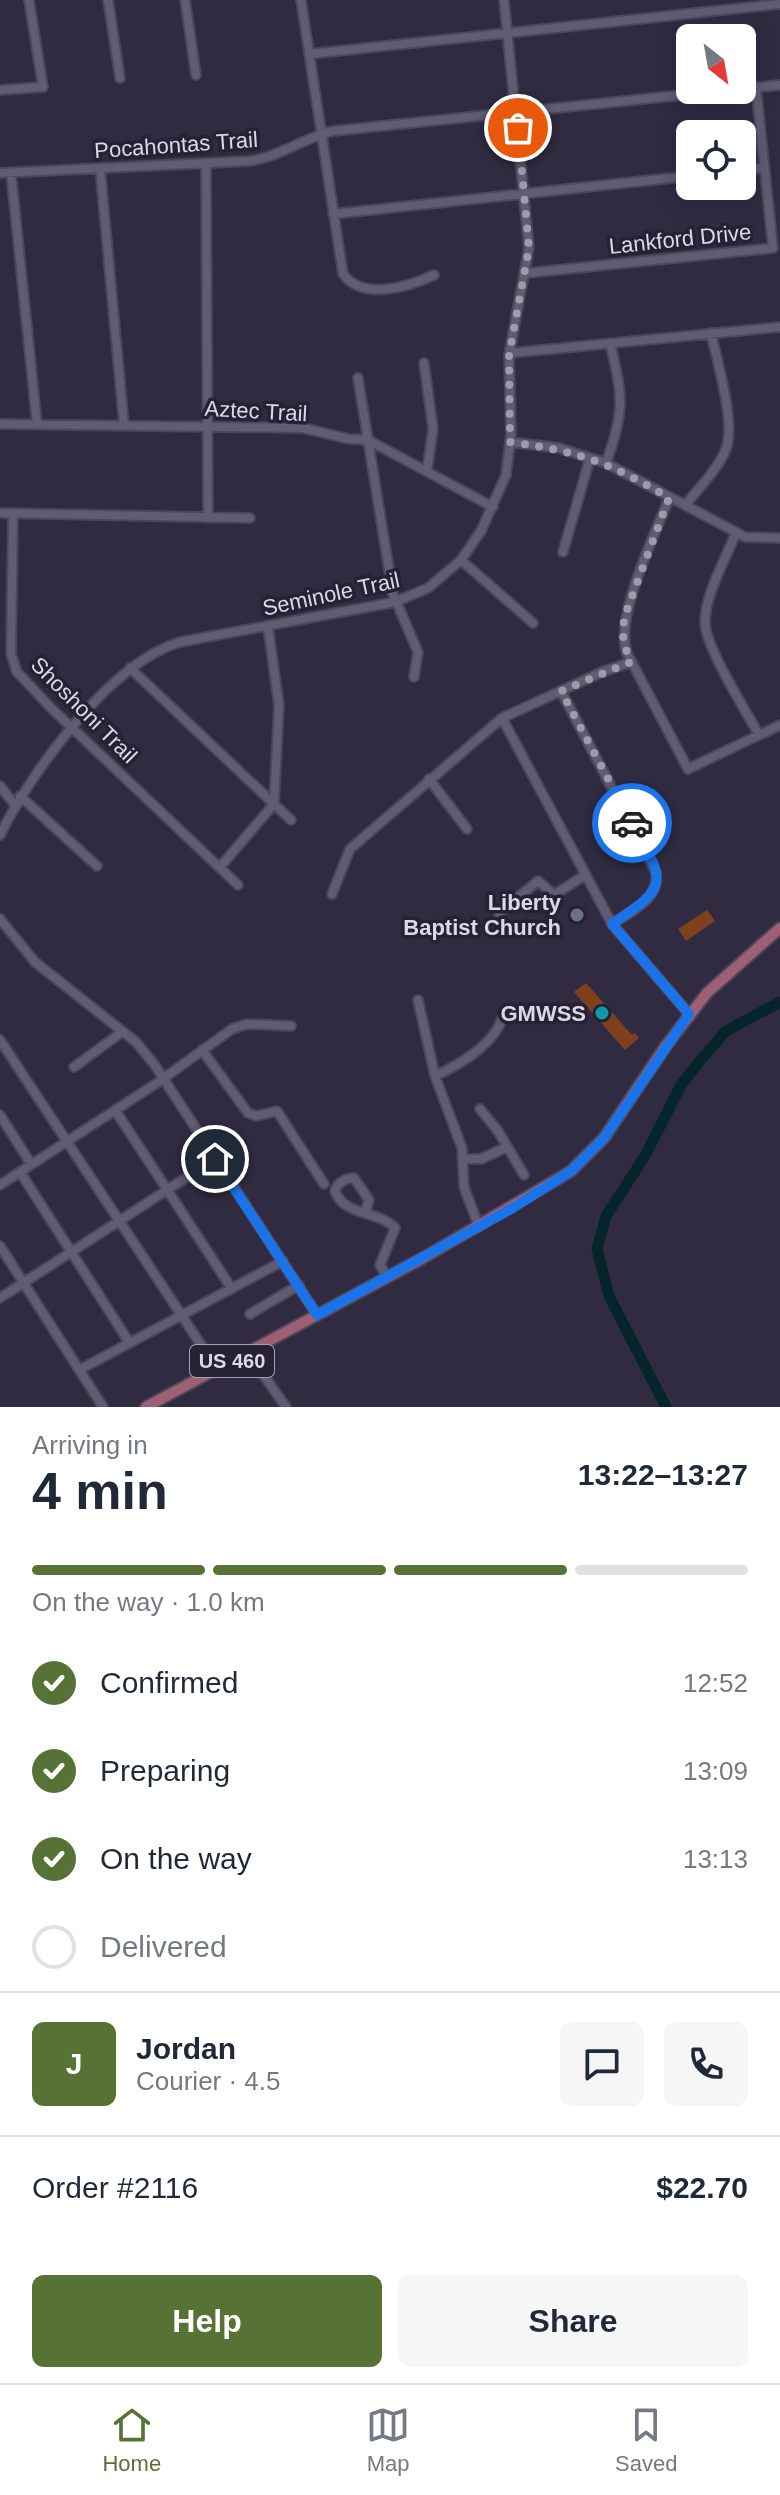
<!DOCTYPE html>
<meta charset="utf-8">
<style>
:root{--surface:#fff;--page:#f6f6f7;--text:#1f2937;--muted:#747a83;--line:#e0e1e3;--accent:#577235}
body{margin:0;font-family:Arial,sans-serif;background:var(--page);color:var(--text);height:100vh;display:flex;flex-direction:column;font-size:30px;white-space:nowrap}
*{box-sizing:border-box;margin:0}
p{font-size:26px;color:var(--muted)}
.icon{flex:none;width:44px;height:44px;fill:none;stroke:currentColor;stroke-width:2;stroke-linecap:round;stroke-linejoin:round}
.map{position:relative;height:1407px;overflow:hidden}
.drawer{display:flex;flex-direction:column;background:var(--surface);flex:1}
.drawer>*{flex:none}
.needle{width:52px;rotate:149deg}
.buttons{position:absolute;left:676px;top:24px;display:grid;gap:16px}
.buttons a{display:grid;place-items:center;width:80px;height:80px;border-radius:12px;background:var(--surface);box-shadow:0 4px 20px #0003;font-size:40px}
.pin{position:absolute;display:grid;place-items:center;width:68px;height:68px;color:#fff;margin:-34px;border:4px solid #fff;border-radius:50%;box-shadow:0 2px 8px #0007}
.courier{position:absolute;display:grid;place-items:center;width:80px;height:80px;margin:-40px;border:6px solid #1a73e8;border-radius:50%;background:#fff;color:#222;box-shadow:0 2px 10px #0007}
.headline em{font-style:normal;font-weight:700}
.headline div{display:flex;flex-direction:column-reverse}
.headline{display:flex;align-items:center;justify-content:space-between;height:136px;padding:0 32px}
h1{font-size:52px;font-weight:700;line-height:60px}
.bar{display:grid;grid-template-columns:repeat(4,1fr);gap:12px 8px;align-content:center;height:96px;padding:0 32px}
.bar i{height:10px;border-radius:6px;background:var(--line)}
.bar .on{background:var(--accent)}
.bar p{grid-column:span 4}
.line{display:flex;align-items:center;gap:20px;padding:0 32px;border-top:2px solid var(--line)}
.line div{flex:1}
.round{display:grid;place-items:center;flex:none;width:84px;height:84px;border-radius:12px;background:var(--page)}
ol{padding:0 32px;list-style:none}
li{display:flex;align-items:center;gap:24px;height:88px}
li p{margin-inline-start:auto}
li .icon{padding:8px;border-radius:50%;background:var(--accent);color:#fff;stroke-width:4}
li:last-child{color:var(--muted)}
li i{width:44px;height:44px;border:4px solid var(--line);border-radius:50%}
.cta{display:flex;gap:16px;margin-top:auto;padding:16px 32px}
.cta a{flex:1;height:92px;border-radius:12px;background:var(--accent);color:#fff;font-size:32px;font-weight:700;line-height:92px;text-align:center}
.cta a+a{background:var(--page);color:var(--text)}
.tabs{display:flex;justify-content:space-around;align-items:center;height:112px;border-top:2px solid var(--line);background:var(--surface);font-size:22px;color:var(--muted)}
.tabs a{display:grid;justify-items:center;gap:4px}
.tabs .on{color:var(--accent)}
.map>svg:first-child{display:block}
</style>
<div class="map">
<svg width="780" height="1407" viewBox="0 0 780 1407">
<rect width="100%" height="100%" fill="#312b41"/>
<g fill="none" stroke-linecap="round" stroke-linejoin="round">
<path stroke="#05252d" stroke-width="11" d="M666,1407L609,1296L597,1249L606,1216L645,1156L681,1085L699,1062L726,1031L780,1002"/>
</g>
<path fill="#7f401e" d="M707,910L715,921L686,941L678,929Z
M586,983L632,1035L635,1033L639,1038L625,1050L574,992Z"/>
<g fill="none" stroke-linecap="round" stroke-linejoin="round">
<defs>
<path id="minor" d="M108,0L120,78
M185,0L196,75
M301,0L343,274C363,301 408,287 434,275
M309,54L780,4
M742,89L780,85
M0,90L43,87L29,0
M206,163L208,518
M100,168L124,425
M742,170L764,168
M0,173L249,161C280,157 303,138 333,131L730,90
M11,173L37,424
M333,214L690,176
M527,273L773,248L756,87
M510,353L780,327
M424,363L433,429L427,471
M358,378L393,594L418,652L414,677
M0,424L303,428L349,439L368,440L493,507
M510,442L559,448L606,463L745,537L780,538
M606,463C625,411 623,397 610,343
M669,498C655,535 614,617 627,653L688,769L780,725
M686,504C699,488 718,469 726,449C736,424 717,361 711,333
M0,513L250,518
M13,514L11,654L17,672L50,707L238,885
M736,532C726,559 706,592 705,621C704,645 746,711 759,735
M563,552L590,458
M461,560L533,623
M130,668L291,820
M561,691L656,872C659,900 633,910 612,924
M502,718L612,924L689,1014
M429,779L467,829
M0,786L15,805
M20,796L97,866
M0,835C32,771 110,663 180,642L395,602L428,588L461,560L481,531L506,475L511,434L509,355L529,248L504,0
M220,867L274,804L279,706L268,626
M332,894L350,849L502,718L602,672L631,662
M499,913L538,881L554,895L585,875
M0,919L35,962L136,1042L154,1064L317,1315
M418,1000L435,1076L462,1148L464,1187L479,1227
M0,1040L217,1369
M202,1050L248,1113L256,1116L277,1111L324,1184
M74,1067L122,1032
M435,1076C459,1065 493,1045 502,1019
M480,1109L498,1131L524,1175
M115,1110L232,1289
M0,1115L31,1164
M465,1159H481L507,1147
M20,1172L129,1342
M0,1185L157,1083L232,1029L247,1024L291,1026
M365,1213L369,1200L354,1178C345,1178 337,1183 335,1191C345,1217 378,1210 395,1228L380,1265L387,1276
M0,1246L103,1407
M0,1298L215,1159
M250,1314L299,1285
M248,1353L286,1407
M79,1370L283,1261"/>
<path id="major" d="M146,1407L423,1258L571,1171L604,1138L665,1047L707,993L780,928"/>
</defs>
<use href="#minor" stroke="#4c4659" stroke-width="12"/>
<use href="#major" stroke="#4c4659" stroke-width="14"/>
<use href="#minor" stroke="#615b73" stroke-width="8"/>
<use href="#major" stroke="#9e5f74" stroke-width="10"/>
</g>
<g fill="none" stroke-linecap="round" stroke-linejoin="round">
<path stroke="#a09bac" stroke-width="8" stroke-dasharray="0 14.4" d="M518,128L529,248L509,355L510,442C577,451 611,463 669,498L624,618L623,642L631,662L561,691L632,823"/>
<path stroke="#1a73e8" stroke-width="10" d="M215,1159L317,1315L511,1209L571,1171L604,1138L689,1014L612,924C671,885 665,883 632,823"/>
</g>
<circle fill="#6b7280" stroke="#272136" stroke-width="3" cx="577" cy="915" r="8"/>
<circle fill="#0f9aa8" stroke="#272136" stroke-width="3" cx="602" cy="1013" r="8"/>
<g text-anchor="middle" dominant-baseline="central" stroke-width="7" stroke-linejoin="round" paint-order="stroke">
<rect fill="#272136" stroke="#a6a1b1" stroke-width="2" x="190" y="1345" width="84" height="32" rx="6"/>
<g font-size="20" font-weight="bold" fill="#dcd8e6">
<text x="232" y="1361">US 460</text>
</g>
<g font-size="22" fill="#dcd8e6" stroke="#272136">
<text transform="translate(176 145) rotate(-4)">Pocahontas Trail</text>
<text transform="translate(680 239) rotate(-6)">Lankford Drive</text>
<text transform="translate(256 411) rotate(3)">Aztec Trail</text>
<text transform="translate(331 594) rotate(-12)">Seminole Trail</text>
<text transform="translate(84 710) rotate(45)">Shoshoni Trail</text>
</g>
<g font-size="22" font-weight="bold" fill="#dcd8e6" stroke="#272136" text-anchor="end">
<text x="561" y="902">Liberty<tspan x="561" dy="25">Baptist Church</tspan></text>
<text x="586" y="1013">GMWSS</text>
</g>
</g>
</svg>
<div class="buttons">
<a><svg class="needle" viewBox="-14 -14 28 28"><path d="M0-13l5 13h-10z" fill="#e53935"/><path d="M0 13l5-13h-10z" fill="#747a83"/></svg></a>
<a><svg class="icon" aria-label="locate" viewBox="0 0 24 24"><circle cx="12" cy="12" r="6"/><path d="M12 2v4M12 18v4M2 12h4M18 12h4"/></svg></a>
</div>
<div class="pin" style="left:518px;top:128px;background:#ea580c"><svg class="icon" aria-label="bag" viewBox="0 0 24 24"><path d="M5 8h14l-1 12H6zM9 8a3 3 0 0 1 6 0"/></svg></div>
<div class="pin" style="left:215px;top:1159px;background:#1f2937"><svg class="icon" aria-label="home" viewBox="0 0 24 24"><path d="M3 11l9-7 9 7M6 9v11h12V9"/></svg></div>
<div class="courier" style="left:632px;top:823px"><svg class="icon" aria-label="car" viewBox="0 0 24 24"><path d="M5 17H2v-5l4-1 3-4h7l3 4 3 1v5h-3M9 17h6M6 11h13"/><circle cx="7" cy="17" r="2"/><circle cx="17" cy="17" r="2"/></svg></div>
</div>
<section class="drawer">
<div class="headline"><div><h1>4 min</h1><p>Arriving in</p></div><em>13:22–13:27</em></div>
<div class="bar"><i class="on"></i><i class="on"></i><i class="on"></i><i></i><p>On the way · 1.0 km</p></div>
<ol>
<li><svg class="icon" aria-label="check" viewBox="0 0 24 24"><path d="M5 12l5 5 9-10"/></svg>Confirmed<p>12:52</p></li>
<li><svg class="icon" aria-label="check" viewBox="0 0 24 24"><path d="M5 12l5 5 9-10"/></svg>Preparing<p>13:09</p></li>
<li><svg class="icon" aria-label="check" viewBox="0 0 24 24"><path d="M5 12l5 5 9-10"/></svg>On the way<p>13:13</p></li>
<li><i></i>Delivered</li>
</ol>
<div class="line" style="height:144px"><b class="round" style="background:var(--accent);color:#fff">J</b><div><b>Jordan</b><p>Courier · 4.5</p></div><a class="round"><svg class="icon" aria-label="chat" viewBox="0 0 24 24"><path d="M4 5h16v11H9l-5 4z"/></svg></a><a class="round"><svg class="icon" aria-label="phone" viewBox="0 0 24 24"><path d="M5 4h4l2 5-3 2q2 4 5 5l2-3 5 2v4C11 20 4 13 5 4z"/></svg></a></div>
<div class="line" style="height:104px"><div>Order #2116</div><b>$22.70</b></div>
<div class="cta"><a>Help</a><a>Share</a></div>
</section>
<nav class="tabs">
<a class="on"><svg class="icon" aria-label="home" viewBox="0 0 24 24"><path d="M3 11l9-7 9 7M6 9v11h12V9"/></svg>Home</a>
<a><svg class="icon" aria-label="map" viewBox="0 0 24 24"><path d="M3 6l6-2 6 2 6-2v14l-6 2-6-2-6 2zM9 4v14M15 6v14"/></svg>Map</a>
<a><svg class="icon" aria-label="saved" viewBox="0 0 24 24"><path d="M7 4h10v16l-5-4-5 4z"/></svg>Saved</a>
</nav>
